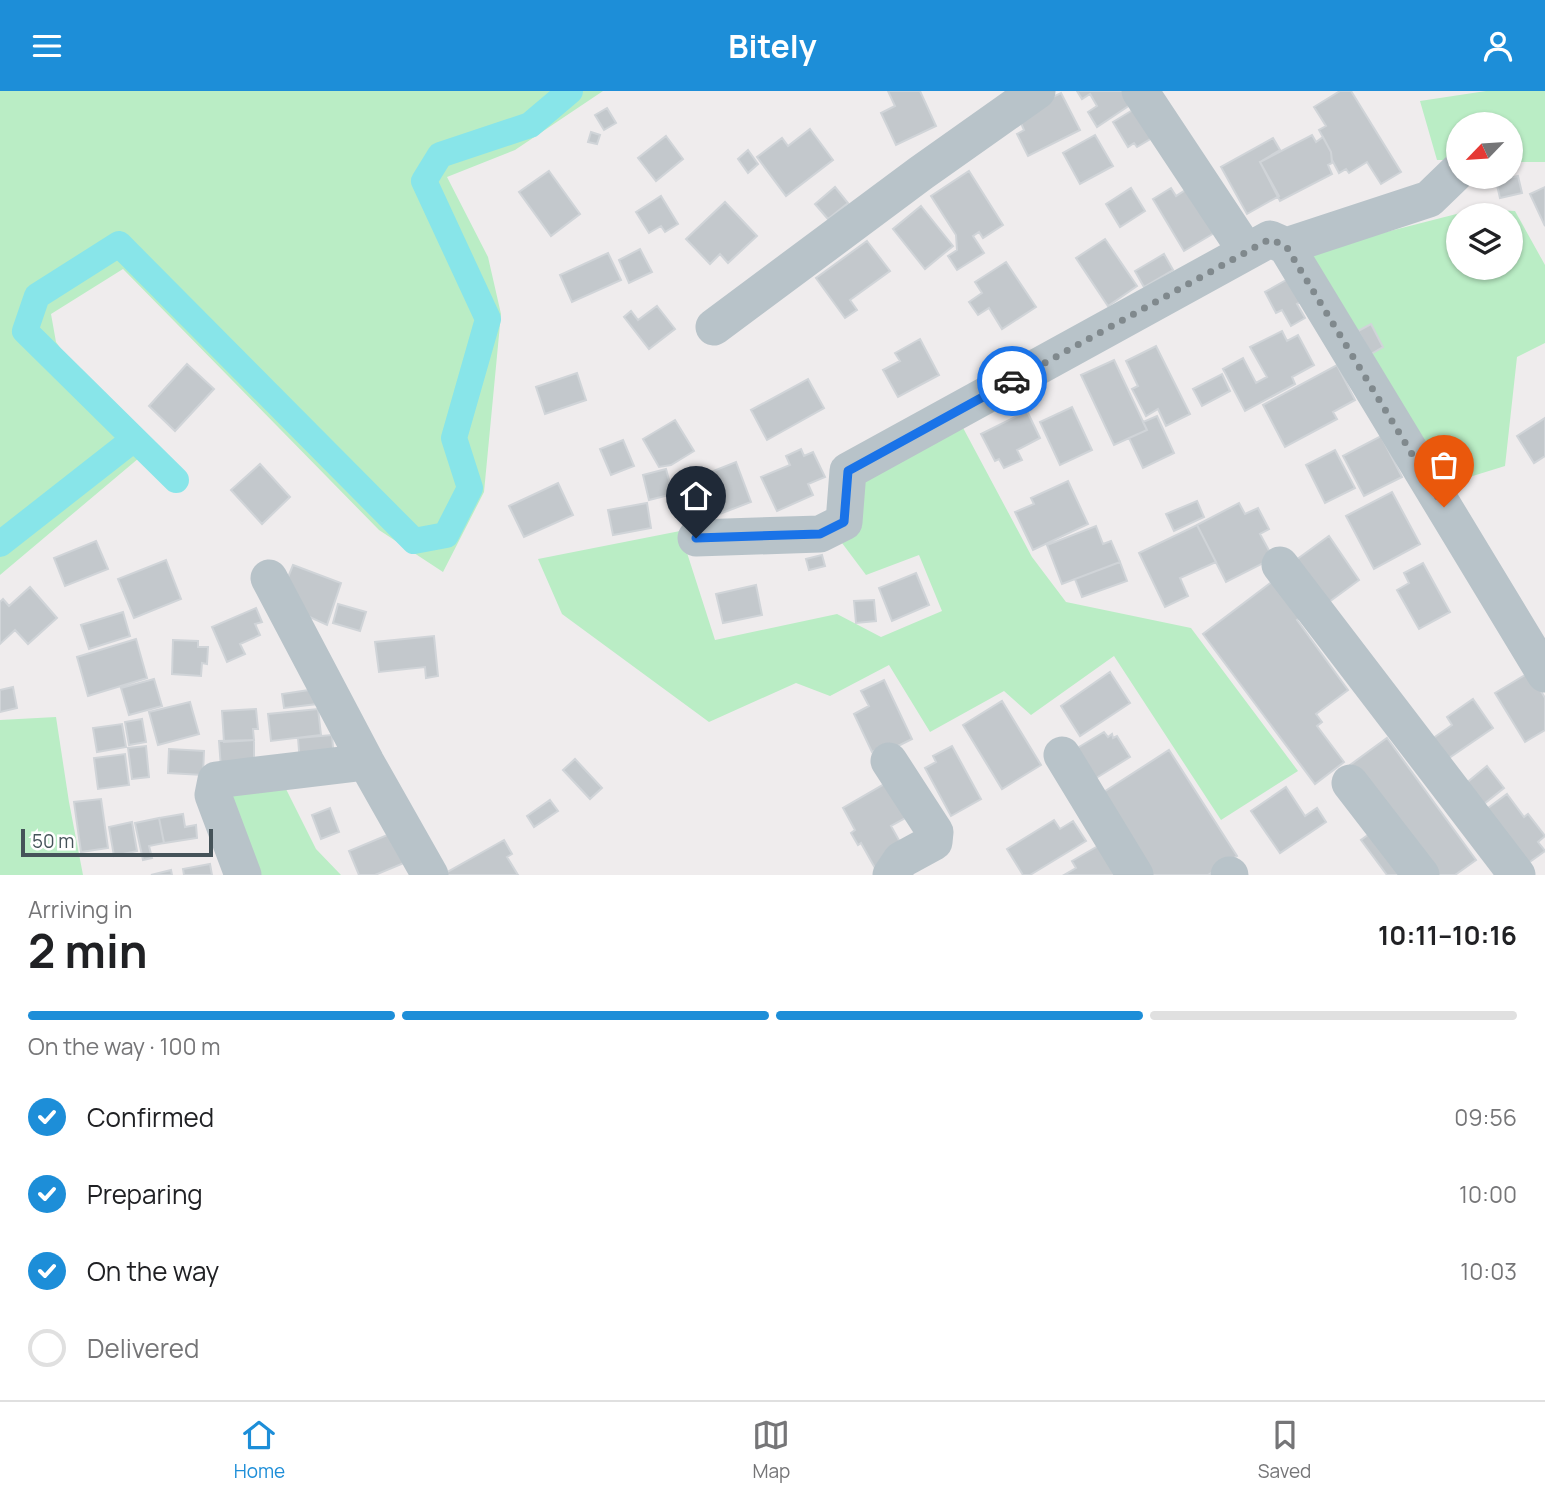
<!DOCTYPE html>
<meta charset="utf-8">
<style>
:root{--surface:#fff;--page:#f2f2f2;--text:#202124;--muted:#757577;--line:#e0e0e0;--accent:#1d8ed8}
body{margin:0;font-family:Manrope,sans-serif;background:var(--page);color:var(--text);height:100vh;display:flex;flex-direction:column;font-size:26px;white-space:nowrap}
*{box-sizing:border-box;margin:0}
p{font-size:23px;color:var(--muted)}
.icon{flex:none;width:38px;height:38px;fill:none;stroke:currentColor;stroke-width:2;stroke-linecap:round;stroke-linejoin:round}
.map{position:relative;height:784px;overflow:hidden}
.side{display:flex;flex-direction:column;background:var(--surface);flex:1}
.side>*{flex:none}
.needle{width:46px;rotate:245deg}
.fabs{position:absolute;left:1446px;top:21px;display:grid;gap:14px}
.fabs a{display:grid;place-items:center;width:77px;height:77px;border-radius:50%;background:var(--surface);box-shadow:0 2px 5px #0004;font-size:35px}
.scale{position:absolute;left:21px;bottom:18px;width:192px;box-sizing:border-box;padding-left:7px;border:4px solid #455359;border-top:0;font-size:19px;line-height:24px;white-space:nowrap;color:#455359;-webkit-text-stroke:5px #fff;paint-order:stroke}
.pin{position:absolute;display:grid;place-items:center;width:60px;height:60px;color:#fff;margin:-72px -30px;border-radius:50% 50% 50% 0;rotate:-45deg;box-shadow:0 0 7px #0007}
.pin .icon{rotate:45deg}
.courier{position:absolute;display:grid;place-items:center;width:70px;height:70px;margin:-35px;border:5px solid #1a73e8;border-radius:50%;background:#fff;color:#222;box-shadow:0 2px 9px #0007}
.summary em{font-style:normal;font-weight:700}
.summary div{display:flex;flex-direction:column-reverse}
.summary{display:flex;align-items:center;justify-content:space-between;height:119px;padding:0 28px}
h1{font-size:46px;font-weight:700;line-height:52px}
.bar{display:grid;grid-template-columns:repeat(4,1fr);gap:10px 7px;align-content:center;height:84px;padding:0 28px}
.bar i{height:9px;border-radius:5px;background:var(--line)}
.bar .on{background:var(--accent)}
.bar p{grid-column:span 4}
ol{padding:0 28px;list-style:none}
li{display:flex;align-items:center;gap:21px;height:77px}
li p{margin-inline-start:auto}
li .icon{padding:7px;border-radius:50%;background:var(--accent);color:#fff;stroke-width:4}
li:last-child{color:var(--muted)}
li i{width:38px;height:38px;border:4px solid var(--line);border-radius:50%}
header{display:flex;justify-content:space-between;align-items:center;height:91px;padding:0 28px;background:var(--accent);color:#fff;font-size:32px;font-weight:700}
.dock{display:flex;justify-content:space-around;align-items:center;height:98px;border-top:2px solid var(--line);background:var(--surface);font-size:19px;color:var(--muted)}
.dock a{display:grid;justify-items:center;gap:4px}
.dock .on{color:var(--accent)}
.map>svg:first-child{display:block}
</style>
<header><svg class="icon" aria-label="menu" viewBox="0 0 24 24"><path d="M4 6h16M4 12h16M4 18h16"/></svg>Bitely<svg class="icon" aria-label="person" viewBox="0 0 24 24"><circle cx="12" cy="8" r="4"/><path d="M4 21q1-7 8-7t8 7"/></svg></header>
<div class="map">
<svg width="1545" height="784" viewBox="0 0 1545 784">
<rect width="100%" height="100%" fill="#efeced"/>
<path fill="#baedc5" fill-rule="evenodd" d="M0,0H603L515,59L447,86L488,166L501,223L484,401L443,481L379,439L123,178L51,223L56,251L139,367L0,484Z
M1486,0H1545V71H1510V33H1458V69H1437L1420,10Z
M1476,118L1515,120L1545,174V252L1517,266L1505,375L1450,392L1304,162ZM1458,124H1510V177H1458Z
M961,333L1032,466L1066,511L1191,537L1298,680L1221,729L1114,565L1031,624L1004,600L930,641L889,574L830,605L796,592L709,631L562,523L538,468L680,440L715,549L837,523L881,546L942,520L919,464L866,484L836,444L854,382Z
M56,626L69,711L83,784H0V629Z
M283,692L316,758L341,784H252L219,701Z"/>
<g fill="none" stroke-linecap="round" stroke-linejoin="round">
<path stroke="#88e5e9" stroke-width="26" d="M176,389L25,240L37,205L119,153L414,450L446,444L470,397L454,347L488,228L424,90L440,64L530,34L570,0
M0,453L134,348"/>
</g>
<path fill="#c3c8cc" stroke="#d0d4d8" stroke-width="2" d="M888,0H920L936,35L896,54L881,22L895,15Z
M1077,0H1129L1136,10L1097,36L1088,21L1097,15L1090,3L1082,8Z
M1340,0H1351L1401,81L1381,93L1367,71L1349,82L1346,78L1339,82L1332,69L1331,61L1319,39L1326,35L1314,16Z
M1061,2L1080,39L1028,65L1017,43L1024,39L1017,23Z
M1141,14L1152,47L1137,56L1134,52L1128,56L1113,31Z
M607,17L616,32L604,39L595,24Z
M810,38L833,69L786,105L757,66L782,47L788,55Z
M591,41L600,44L597,53L588,51Z
M1095,44L1113,75L1080,93L1063,62Z
M1312,44L1316,51L1323,46L1331,61L1332,72L1328,74L1332,83L1280,110L1260,71Z
M666,45L683,68L656,90L638,67Z
M1273,47L1280,59L1260,71L1279,105L1247,123L1221,76Z
M748,59L758,73L748,82L738,68Z
M549,80L580,123L551,145L519,101Z
M969,80L1003,134L983,147L979,141L973,145L984,162L957,179L948,165L957,159L956,144L931,105Z
M1518,85L1522,102L1500,107L1496,90Z
M1195,93L1221,138L1184,160L1153,108L1171,97L1176,105Z
M835,96L848,112L828,128L815,113Z
M1545,96V135L1530,103Z
M1131,97L1145,120L1120,136L1106,113Z
M661,105L678,133L665,141L661,135L649,142L636,121Z
M725,111L757,145L728,172L720,163L710,173L686,148Z
M921,115L953,155L925,178L893,138Z
M1105,148L1137,195L1108,215L1076,167Z
M867,150L890,180L850,209L857,219L845,227L816,187Z
M640,158L652,181L629,192L619,169Z
M608,162L621,189L572,211L560,184Z
M1164,163L1173,179L1144,196L1135,180Z
M1006,171L1036,216L1002,238L989,217L978,224L969,211L982,202L975,191Z
M1295,184L1308,207L1297,213L1305,227L1291,235L1282,219L1276,222L1265,201Z
M657,215L675,238L649,258L624,226L631,220L638,229Z
M1371,233L1383,256L1371,263L1358,240Z
M1282,240L1287,250L1298,244L1314,274L1292,286L1295,293L1245,320L1223,278L1243,267L1256,292L1267,286L1250,256Z
M920,248L939,284L898,306L883,279L900,270L895,262Z
M1156,255L1190,323L1166,335L1158,318L1146,325L1132,298L1138,295L1126,270Z
M1114,269L1147,339L1114,354L1081,284Z
M187,273L214,298L175,340L149,315Z
M1337,274L1355,309L1333,321L1337,328L1285,356L1263,314Z
M577,282L586,309L545,323L536,296Z
M1222,283L1230,300L1202,315L1193,298Z
M808,288L824,317L767,349L751,319Z
M1072,316L1092,359L1060,374L1040,331Z
M1027,320L1040,347L1017,359L1022,369L1004,377L999,368L995,370L981,343Z
M1157,325L1174,362L1143,377L1129,347L1147,339L1143,331Z
M1545,327V365L1534,372L1517,345Z
M675,329L694,360L671,374L659,376L643,348Z
M1381,345L1402,386L1364,405L1343,365Z
M623,349L634,375L611,384L600,358Z
M801,358L804,365L813,361L825,386L808,393L813,404L777,420L761,386L790,374L786,365Z
M1335,359L1355,397L1325,412L1306,374Z
M736,371L751,411L709,427L693,388Z
M260,373L290,406L262,433L231,399Z
M666,378L673,403L649,409L643,384Z
M1068,390L1088,433L1033,459L1015,421L1034,413L1031,407Z
M558,392L573,424L524,446L509,415Z
M1392,401L1420,453L1374,478L1346,425Z
M1197,410L1204,426L1174,440L1166,423Z
M647,412L651,437L613,444L608,419Z
M1239,412L1245,423L1258,417L1269,438L1260,443L1273,467L1226,491L1197,434Z
M1197,434L1216,471L1180,487L1188,505L1165,516L1139,462Z
M1096,435L1103,453L1111,450L1120,471L1062,493L1047,454Z
M1329,445L1359,489L1329,511L1289,474Z
M96,450L108,478L65,495L54,467Z
M822,464L825,475L809,479L806,468Z
M166,469L181,508L134,527L118,488Z
M1120,471L1127,490L1082,506L1075,488Z
M1423,472L1450,521L1419,538L1397,499L1409,492L1404,482Z
M293,474L341,492L327,534L290,517L286,491Z
M916,482L929,514L892,530L879,497Z
M1281,484L1308,521L1297,529L1348,599L1316,623L1322,631L1317,635L1344,671L1315,693L1203,543Z
M756,494L762,524L723,532L716,503Z
M30,496L57,527L28,553L15,539L0,553V511L3,508L9,515Z
M874,509L876,530L856,532L854,510Z
M338,513L366,521L360,540L333,532Z
M256,517L262,531L255,533L260,544L240,553L245,563L227,571L212,536Z
M123,521L130,545L89,558L81,534Z
M434,545L438,585L426,587L425,576L379,581L375,551Z
M136,548L147,587L88,605L77,566Z
M173,549L198,550V556H208L207,573L202,572L201,585L172,583Z
M1110,581L1130,612L1080,645L1061,615Z
M1530,581L1545,607V639L1525,651L1495,602Z
M154,588L162,615L129,624L121,597Z
M884,589L912,648L888,660L886,655L872,661L854,623L869,615L861,600Z
M13,596L17,617L0,621V599Z
M316,598L317,613L284,617L282,603Z
M1473,608L1493,637L1446,669L1432,648L1452,634L1447,626Z
M1002,610L1041,674L1002,698L963,634Z
M190,611L199,643L158,654L149,621Z
M256,618L258,638H253L254,649L224,651L222,620Z
M318,618L321,644L271,650L268,623Z
M142,628L146,651L129,654L125,631Z
M122,633L126,656L97,661L93,637Z
M1104,641L1108,646L1112,643L1113,647L1117,645L1130,666L1093,689L1074,659Z
M332,644L334,670L300,672L298,647Z
M1387,647L1476,769L1455,784H1430L1350,674Z
M254,649V675L221,677L219,650Z
M146,655L149,686L132,688L128,657Z
M952,655L981,708L951,725L925,677L936,671L933,665Z
M169,658L204,660L203,684L168,682Z
M1169,659L1237,765L1208,784H1151L1099,704Z
M125,663L129,694L98,698L94,667Z
M575,668L602,697L590,708L563,679Z
M1487,675L1504,697L1475,720L1458,699Z
M888,691L907,726L891,735L905,760L875,777L861,752L858,754L851,742L855,739L843,717Z
M1286,696L1305,725L1317,717L1326,731L1280,762L1251,720Z
M1507,703L1524,726L1528,723L1545,745L1538,751L1545,760L1520,778L1480,723Z
M101,708L108,757L81,761L74,711Z
M550,709L558,720L534,736L527,725Z
M330,717L339,741L321,748L312,724Z
M183,723L185,736L196,734L197,747L164,752L159,727Z
M159,727L164,752L149,755L152,767L143,769L135,732Z
M1054,729L1060,738L1073,730L1086,750L1030,784H1023L1007,758Z
M132,731L137,760L114,765L109,736Z
M1376,738L1416,784H1387L1361,749Z
M392,742L404,772L375,784H359L349,760Z
M504,749L512,763L507,766L518,784H442Z
M1105,751L1115,784H1064L1076,777L1072,770Z
M210,773L212,784H184L183,778Z
M171,779L172,784H151Z"/>
<g fill="none" stroke-linecap="round" stroke-linejoin="round">
<path stroke="#b8c3c9" stroke-width="37" d="M1140,0L1246,160
M1286,155L1429,108L1458,80
M714,236L921,82L1037,0
M696,447L820,443L844,431L848,380L1270,148L1286,155L1545,583
M1280,474L1517,784
M269,487L366,671L430,784
M1062,664L1135,784
M889,670L935,741L934,751L901,769L891,784
M1350,692L1421,784
M243,784L213,704L216,689L366,671
M1229,784H1230"/>
</g>
<g fill="none" stroke-linecap="round" stroke-linejoin="round">
<path stroke="#80898d" stroke-width="7" stroke-dasharray="0 12.6" d="M1012,290L1270,148L1286,155L1444,416"/>
<path stroke="#1a73e8" stroke-width="9" d="M696,447L820,443L844,431L848,380L1012,290"/>
</g>
</svg>
<div class="fabs">
<a><svg class="needle" viewBox="-14 -14 28 28"><path d="M0-13l5 13h-10z" fill="#e53935"/><path d="M0 13l5-13h-10z" fill="#757577"/></svg></a>
<a><svg class="icon" aria-label="layers" viewBox="0 0 24 24"><path d="M12 4l9 5-9 5-9-5zM3 14l9 5 9-5"/></svg></a>
</div>
<div class="scale">50 m</div>
<div class="pin" style="left:1444px;top:416px;background:#ea580c"><svg class="icon" aria-label="bag" viewBox="0 0 24 24"><path d="M5 8h14l-1 12H6zM9 8a3 3 0 0 1 6 0"/></svg></div>
<div class="pin" style="left:696px;top:447px;background:#1f2937"><svg class="icon" aria-label="home" viewBox="0 0 24 24"><path d="M3 11l9-7 9 7M6 9v11h12V9"/></svg></div>
<div class="courier" style="left:1012px;top:290px"><svg class="icon" aria-label="car" viewBox="0 0 24 24"><path d="M5 17H2v-5l4-1 3-4h7l3 4 3 1v5h-3M9 17h6M6 11h13"/><circle cx="7" cy="17" r="2"/><circle cx="17" cy="17" r="2"/></svg></div>
</div>
<section class="side">
<div class="summary"><div><h1>2 min</h1><p>Arriving in</p></div><em>10:11–10:16</em></div>
<div class="bar"><i class="on"></i><i class="on"></i><i class="on"></i><i></i><p>On the way · 100 m</p></div>
<ol>
<li><svg class="icon" aria-label="check" viewBox="0 0 24 24"><path d="M5 12l5 5 9-10"/></svg>Confirmed<p>09:56</p></li>
<li><svg class="icon" aria-label="check" viewBox="0 0 24 24"><path d="M5 12l5 5 9-10"/></svg>Preparing<p>10:00</p></li>
<li><svg class="icon" aria-label="check" viewBox="0 0 24 24"><path d="M5 12l5 5 9-10"/></svg>On the way<p>10:03</p></li>
<li><i></i>Delivered</li>
</ol>
</section>
<nav class="dock">
<a class="on"><svg class="icon" aria-label="home" viewBox="0 0 24 24"><path d="M3 11l9-7 9 7M6 9v11h12V9"/></svg>Home</a>
<a><svg class="icon" aria-label="map" viewBox="0 0 24 24"><path d="M3 6l6-2 6 2 6-2v14l-6 2-6-2-6 2zM9 4v14M15 6v14"/></svg>Map</a>
<a><svg class="icon" aria-label="saved" viewBox="0 0 24 24"><path d="M7 4h10v16l-5-4-5 4z"/></svg>Saved</a>
</nav>
